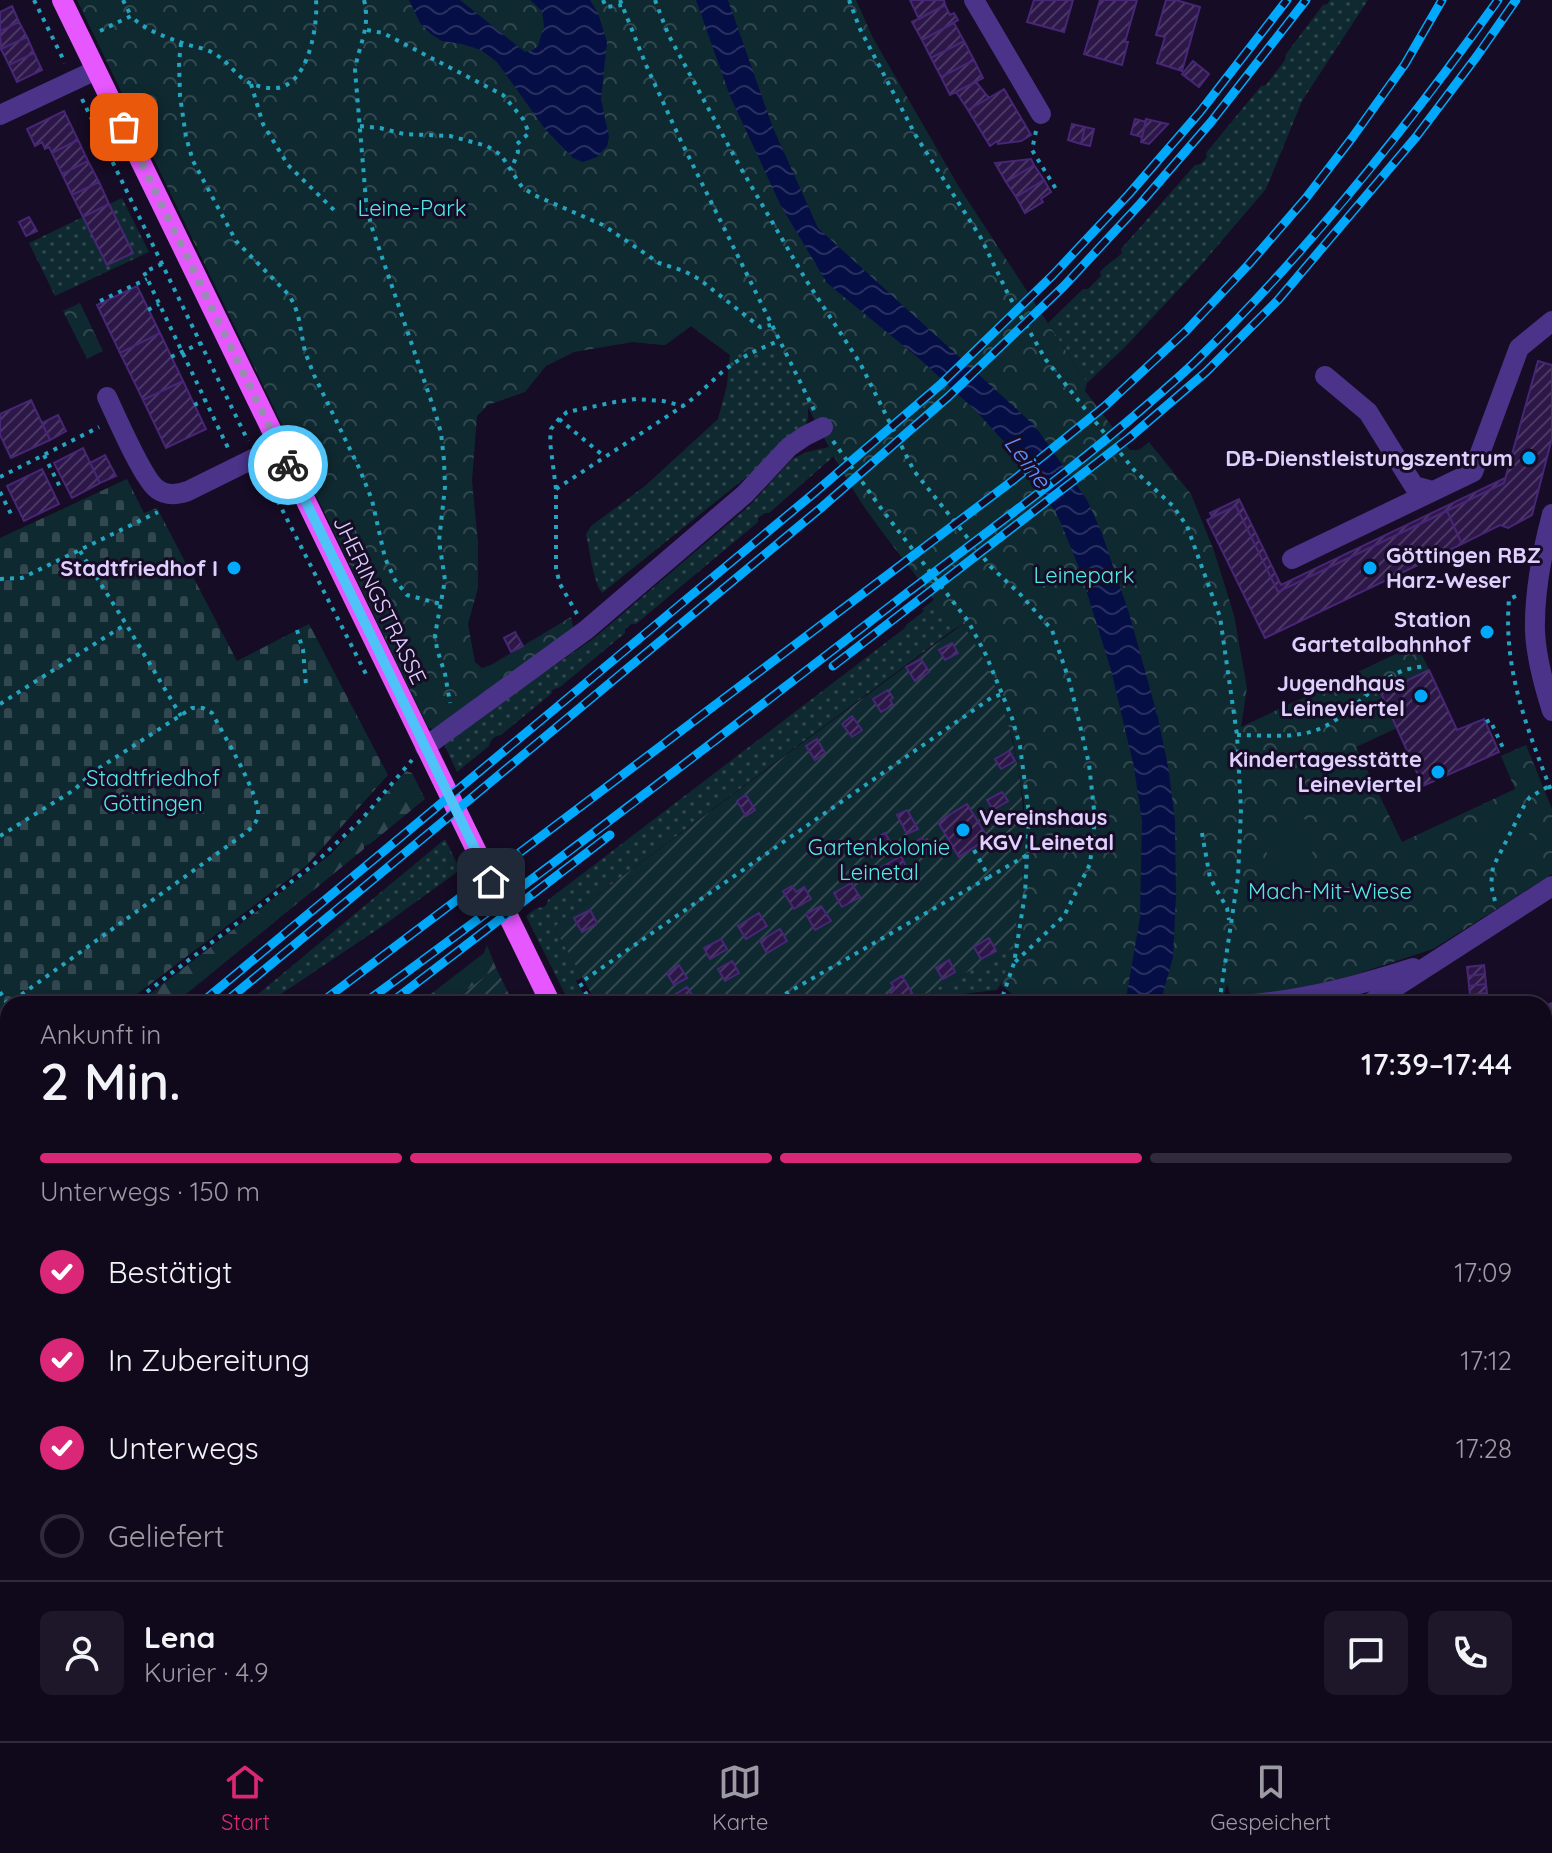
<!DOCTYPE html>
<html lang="de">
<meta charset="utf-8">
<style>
:root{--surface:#10091c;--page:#1e1729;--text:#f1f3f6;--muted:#9c9aa3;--line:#302a3b;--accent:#db2777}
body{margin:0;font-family:Quicksand,sans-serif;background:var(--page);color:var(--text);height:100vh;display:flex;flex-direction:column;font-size:30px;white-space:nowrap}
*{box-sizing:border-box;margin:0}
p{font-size:26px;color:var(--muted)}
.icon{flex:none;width:44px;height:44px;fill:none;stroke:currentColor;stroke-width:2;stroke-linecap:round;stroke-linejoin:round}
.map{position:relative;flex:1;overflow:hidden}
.sheet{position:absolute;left:0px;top:996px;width:1552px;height:746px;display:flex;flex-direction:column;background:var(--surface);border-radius:24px 24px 0 0;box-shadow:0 4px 12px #0003,0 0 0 2px var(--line)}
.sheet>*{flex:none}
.pin{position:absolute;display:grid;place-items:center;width:68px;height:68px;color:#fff;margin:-34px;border-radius:16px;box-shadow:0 4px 12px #0006}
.courier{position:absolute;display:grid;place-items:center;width:80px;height:80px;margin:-40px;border:6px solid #4fc3f7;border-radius:50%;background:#fff;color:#222;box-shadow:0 2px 10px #0007}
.summary em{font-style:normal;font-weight:600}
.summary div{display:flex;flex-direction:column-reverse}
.summary{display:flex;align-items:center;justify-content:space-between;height:136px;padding:0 40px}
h1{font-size:52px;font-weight:600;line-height:60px}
.bar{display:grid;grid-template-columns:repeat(4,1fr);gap:12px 8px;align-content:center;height:96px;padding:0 40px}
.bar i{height:10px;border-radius:6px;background:var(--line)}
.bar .active{background:var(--accent)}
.bar p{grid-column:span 4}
.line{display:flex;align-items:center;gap:20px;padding:0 40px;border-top:2px solid var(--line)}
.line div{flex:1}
.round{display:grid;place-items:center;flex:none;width:84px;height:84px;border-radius:12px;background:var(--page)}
ol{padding:0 40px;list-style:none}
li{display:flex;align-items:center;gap:24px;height:88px}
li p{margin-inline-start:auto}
li .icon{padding:8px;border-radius:50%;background:var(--accent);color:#fff;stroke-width:4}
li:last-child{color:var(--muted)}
li i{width:44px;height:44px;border:4px solid var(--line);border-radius:50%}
.tabs{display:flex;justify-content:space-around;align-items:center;height:112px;border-top:2px solid var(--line);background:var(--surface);font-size:22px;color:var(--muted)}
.tabs a{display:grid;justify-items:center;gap:4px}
.tabs .active{color:var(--accent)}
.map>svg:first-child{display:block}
</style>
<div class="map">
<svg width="1552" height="1741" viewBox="0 0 1552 1741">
<defs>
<pattern id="grass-dots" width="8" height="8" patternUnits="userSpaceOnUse" patternTransform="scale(2)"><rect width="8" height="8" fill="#0f2930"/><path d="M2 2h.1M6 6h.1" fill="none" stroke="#32474f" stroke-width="1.8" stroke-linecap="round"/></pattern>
<pattern id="forest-firs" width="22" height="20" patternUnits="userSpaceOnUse" patternTransform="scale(2)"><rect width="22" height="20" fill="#0f2930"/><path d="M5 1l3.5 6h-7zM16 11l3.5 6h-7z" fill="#32474f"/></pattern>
<pattern id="cemetery-stones" width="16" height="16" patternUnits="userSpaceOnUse" patternTransform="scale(2)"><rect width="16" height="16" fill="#0f2930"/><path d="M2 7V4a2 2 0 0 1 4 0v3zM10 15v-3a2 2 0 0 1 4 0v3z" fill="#32474f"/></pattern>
<pattern id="park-crowns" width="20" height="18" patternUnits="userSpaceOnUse" patternTransform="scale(2)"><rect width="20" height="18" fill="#0f2930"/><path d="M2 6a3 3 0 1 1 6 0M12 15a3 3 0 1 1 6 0" fill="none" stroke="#32474f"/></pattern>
<pattern id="garden-furrows" width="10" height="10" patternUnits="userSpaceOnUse" patternTransform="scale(2)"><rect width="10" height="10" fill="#0f2930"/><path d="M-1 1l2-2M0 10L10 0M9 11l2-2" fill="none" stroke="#32474f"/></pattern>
<pattern id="water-waves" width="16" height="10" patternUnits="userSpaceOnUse" patternTransform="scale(2)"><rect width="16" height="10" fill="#050e45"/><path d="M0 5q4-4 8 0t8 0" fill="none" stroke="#293061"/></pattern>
<pattern id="building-hatch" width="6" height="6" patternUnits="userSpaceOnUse" patternTransform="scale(2)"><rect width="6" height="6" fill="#2c1748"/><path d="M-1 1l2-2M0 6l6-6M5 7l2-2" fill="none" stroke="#4a3863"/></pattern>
</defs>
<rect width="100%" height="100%" fill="#160c25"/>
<path fill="url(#grass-dots)" d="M1330,0H1368L1302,101L1266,189L1195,272L1125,347L1087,383L1048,323L1083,289H1088L1101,276L1100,272C1107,264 1115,260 1122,253L1121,249L1195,165L1201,164L1207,157L1206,153L1261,86L1266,85L1285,60L1286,54L1323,5L1327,4Z
M381,136L776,346L808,404V418L805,430L602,593C593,581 590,551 586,534L591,526L645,486L718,419L727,385L730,355L691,326L665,345L633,342Z
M122,198L149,252L55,296L29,243Z
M829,447L834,456L769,513H765L758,518V522L636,624H631L625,629V633L560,687L552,690V693L501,735C494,736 491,739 489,746L457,772L443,742L593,639L750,505L792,459L807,452Z
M935,599L953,630L554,927L582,977L576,981L589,1004H570L526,916C529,914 533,910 536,909C543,906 546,909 548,900L905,628L906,625L924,611L922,609Z
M445,839L460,870L384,925L266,1004H251V1000Z
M1013,948L1006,974L997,990L962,994L932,1004H907Z
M1544,1127H1549L1552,1141V1334L1544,1337Z
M1552,1374V1505L1544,1444V1377Z
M93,1734H431L435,1741H83Z
M786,1734H892L901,1741H773Z"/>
<path fill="url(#forest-firs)" d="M406,771L412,773L425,799L370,844L364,846V849L174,1004H137L331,854Z
M487,945L496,968L449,1004H418L484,953Z
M8,1392V1498L0,1507V1401Z"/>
<path fill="url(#cemetery-stones)" d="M127,479L144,513L157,508L237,661L309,624L388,775L306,866L124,1004H8V1092L0,1098V538Z"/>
<path fill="url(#park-crowns)" d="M77,0H856L873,38L959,187L1087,383L1085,391L1130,450H1139L1149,442L1191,494L1214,551L1234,615L1247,688L1241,727L1417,644L1429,670L1381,693L1397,728L1356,747L1402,842L1515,789L1501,756L1526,745L1552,809V874L1433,949L1354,975L1281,993L1238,997L1230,994L1227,984L1221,1004H1012V994L1001,985L1013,948L1021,888L1024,855V802L1013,739L980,654L963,624L953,630C926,583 888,544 859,499C828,450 804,397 776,346L730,355L691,326L665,345L633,342L574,352L546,366L525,392L488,405L477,416L472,481L478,542V588L468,624L475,662L482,668L491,665L571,617L573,628L433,730L428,727Z
M80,303L103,351L87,359L63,311Z
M0,1714L8,1728V1734H93L83,1741H0Z
M1199,1734H1539L1548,1741H1205Z"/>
<path fill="url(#garden-furrows)" d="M963,624C1006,692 1026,771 1024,851C1023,884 1017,916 1013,948L907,1004H597L554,927Z
M496,968L514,1004H449Z
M1030,1734H1199L1205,1741H1037Z"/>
<path fill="#0f2930" d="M1525,804L1533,860L1487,867L1478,811Z
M1309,819L1318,913L1273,917L1264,823Z"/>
<path fill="url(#water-waves)" d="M409,0H460L525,52L533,50L538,46L544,26L542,11L530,0H590L598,13L607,42L601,99L609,137L607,146L597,157L583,162L573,158L545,129L497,62L481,50L462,44L442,41L431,34L420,23Z
M696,0H728L773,128L818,228L1035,426L1087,500L1101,531L1129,613L1158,718L1168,766L1175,821L1176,896L1173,957L1160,1004H1125L1140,918L1142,821L1134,767L1111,670L1080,570L1060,521L1055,511L1008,446L976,411L922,361L827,283L781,206L730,96Z"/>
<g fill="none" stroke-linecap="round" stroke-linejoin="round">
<path stroke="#050e45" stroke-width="6" d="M0,1497L8,1487"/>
</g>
<path fill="url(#building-hatch)" stroke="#482676" stroke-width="2" d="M910,0H944L945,5L919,19Z
M1034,0H1073L1064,32L1027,22Z
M1100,0H1137L1125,42H1128L1122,65L1084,54Z
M1166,0H1176L1200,7L1182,71L1157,63L1165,37L1156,35Z
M945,5L950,15L954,13L958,20L922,40L912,22Z
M12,6L19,22L0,31V12Z
M19,22L27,37L1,49L0,31Z
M954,23L964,41L931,58L922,40Z
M27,37L34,53L9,65L1,49Z
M964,41L974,60L941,77L931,58Z
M34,53L42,70L17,82L9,65Z
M974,60L983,78L950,95L941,77Z
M1193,61L1209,74L1199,87L1182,74Z
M976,82L989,98L968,110L956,92Z
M1004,89L1031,135L1021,141L998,144L997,141L990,146L968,110Z
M64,111L78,140L52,153L49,147L45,149L42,142L35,146L27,129Z
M1135,119L1146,122L1142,137L1131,134Z
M1146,119L1168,124L1149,144L1141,142Z
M1072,124L1085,127L1081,144L1068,140Z
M1085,127L1094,129L1090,146L1081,144Z
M78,140L88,161L62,174L52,153Z
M1031,159L1034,165L1006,182L995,163Z
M88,161L99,182L72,195L62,174Z
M1034,165L1044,180L1016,197L1006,182Z
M1044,180L1051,192L1041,199L1043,202L1025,213L1016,197Z
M99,182L109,204L83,217L72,195Z
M109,204L133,253L107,265L83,217Z
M29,217L37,231L26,236L19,222Z
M137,286L160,333L120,353L97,305Z
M160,333L183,381L143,400L120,353Z
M1538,361L1552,365V438L1532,515L1508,528L1500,525L1462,544L1447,511L1504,483Z
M183,381L206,429L166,448L143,400Z
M31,400L50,440L11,458L0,435V414Z
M58,415L66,431L50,440L42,423Z
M83,448L100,483L72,498L54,463Z
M105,455L116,476L100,483L90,463Z
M42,469L59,504L24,521L7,486Z
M1505,478L1504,483L1278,592L1236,506L1212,517L1210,513L1239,499L1281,585Z
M1236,506L1278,592L1447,511L1462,544L1265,638L1207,520Z
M515,632L523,646L511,652L504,638Z
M952,643L958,653L945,660L939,650Z
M921,659L929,672L915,681L906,667Z
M1429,670L1457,730L1484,719L1499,752L1423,786L1381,693Z
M888,690L893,698L890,700L893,705L881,712L873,699Z
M852,716L862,730L852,737L842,724Z
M817,739L825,753L815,760L806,746Z
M1009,751L1015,761L1001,769L995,759Z
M1002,792L1008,801L993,810L987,800Z
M746,795L755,810L746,816L737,801Z
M967,804L988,838L959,857L938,822Z
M907,810L918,829L907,834L897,815Z
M885,833L892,845L872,857L865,845Z
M922,838L924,842L927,839L933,849L921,856L913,843Z
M901,856L906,866L886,877L880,868Z
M851,883L860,897L842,907L834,893Z
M792,886L796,892L804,887L811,899L794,909L783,891Z
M821,906L831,921L815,930L806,914Z
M590,910L597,923L582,932L574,918Z
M759,913L767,926L746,939L738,926Z
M780,929L787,941L767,953L760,941Z
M989,938L996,951L981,959L974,947Z
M721,939L727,949L710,959L704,948Z
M949,960L955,972L943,979L936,968Z
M732,961L739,973L725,981L718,969Z
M679,965L687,978L674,985L667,973Z
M1484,965L1485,974L1468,976L1467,967Z
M1485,974L1486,984L1469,986L1468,976Z
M902,976L912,993L896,1002L890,992L895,989L891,983Z
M1486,984L1487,993L1470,995L1469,986Z
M687,987L694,998L684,1004H675L671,997Z
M1552,1003V1032L1544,1035V1025L1546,1024L1544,1006Z
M1552,1045V1126L1549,1127L1544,1080V1048Z
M1552,1304V1325L1544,1326V1305Z
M1546,1678L1552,1682V1705L1544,1716V1682Z
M222,1734H261L265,1741H227Z
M375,1734H412L400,1741H379Z"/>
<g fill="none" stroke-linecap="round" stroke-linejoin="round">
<path stroke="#23a5c0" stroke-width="4" stroke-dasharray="4 6" stroke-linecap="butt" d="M34,0L65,63
M123,0L131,16
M364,0C371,27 359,44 355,70L366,201L371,225L436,415L441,433L444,460L445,487L439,541L445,580L435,635L437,649L445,674L450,703
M603,0L606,7L622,5
M620,0L646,65L680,139L814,410
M655,0L668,34L739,165L806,280L860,363L914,471L991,567L1020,594L1052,630L1070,683L1089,764L1095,819L1090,864L1064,916L1014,963
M849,0L860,29L916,136L981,238L1008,294L1046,360L1134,470L1173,506L1187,526L1220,617L1237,735L1241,809L1238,877L1219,1004
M367,30L383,33L503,95L523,119L529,133L517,144L518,152L511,170
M100,31L131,16C143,29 163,36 180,42C191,47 204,47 215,54C229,62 237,78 252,84C263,88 278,91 288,84C310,71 318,23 316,0
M181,43L179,62L180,96L186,137L193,161L236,241L289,295L294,304L298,315L305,352L314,375L360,470L372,500L385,558L395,580L407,595L441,604
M251,84L263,124L288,165L337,213
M82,99L248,441
M360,126L380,128L404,134L450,136L487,146L501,155L522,187L534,195L603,225L659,263L684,271L699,279L760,327L771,325
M1036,131L1032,150L1056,189
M162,264L144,272L229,450
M100,301L147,279
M148,310L159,304
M171,357L201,343
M194,405L205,400
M559,419L605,457
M833,441L883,511L968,621L986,655L1012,718L1020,746L1029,814L1025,894L1014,963L1000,1004
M44,455L61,489
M264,474L367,676
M0,477L99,427
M556,489L683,406C697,396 709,384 722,372C739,358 758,349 779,341
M0,492L11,514
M80,551L126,624L181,716
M0,579L22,578L158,512
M1516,596L1509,599C1503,670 1527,728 1552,793
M577,614L560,584L556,569V489L550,442L551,429L559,419L567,412L615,402L636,399L663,401L683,406
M297,630L303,650L306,685
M0,704L126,624
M1486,722L1490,720L1504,750
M1237,735C1264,735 1295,739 1319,729C1352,715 1370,685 1402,671C1410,668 1419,667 1427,666
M1202,833L1210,878L1227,908L1229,920
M0,836L74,790L93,772L192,708H203L212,713C223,734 261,796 258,817C256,823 251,828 247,832L0,1010
M974,850L989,877L1027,855
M1495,901L1491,885L1493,867L1525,804L1530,797L1549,786
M0,992L7,1003
M131,1004L312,866L362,819L412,760
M592,1004L580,983L991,698L1002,694
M768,1004L989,877
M1007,1004H1032
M0,1104L8,1098
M1544,1192L1546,1211H1544
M0,1470L8,1466
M0,1559L8,1553
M113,1734L117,1741
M206,1734L210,1741
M272,1734L276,1741
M512,1734L516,1741
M920,1734L929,1741
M1205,1734L1210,1741
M1503,1734L1512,1741
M0,1741H11
M74,1741L84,1734
M490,1741L494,1734
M589,1741L602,1734
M765,1741L778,1734"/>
<path stroke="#4a3388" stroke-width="20" d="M974,0L1041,114
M0,115L96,70
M1325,376L1368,412L1414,486L1432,491
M107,397C116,416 143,479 157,489C166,496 177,495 188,491L279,446
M1552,514C1542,552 1534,592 1535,631C1536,658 1544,686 1552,711
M1292,559L1473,472L1519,348L1552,321
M425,747L586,630L745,494L789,447L805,436L823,427
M1253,1004C1308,999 1360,985 1413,968
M1369,1004L1552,886
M1544,1363L1552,1360
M1544,1634L1552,1640
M450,1734L454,1741
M673,1741L686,1734"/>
<path stroke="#e757ff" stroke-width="20" d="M62,0L551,1004
M996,1734L1002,1741"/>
<defs>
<path id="rail" d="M833,666L1129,438L1206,372L1278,300L1416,137L1477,56L1516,0
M200,1004L813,494L940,385L1053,275L1129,194L1200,112L1287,0
M223,1004L822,507L948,397L1064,286L1140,204L1211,122L1306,0
M319,1004L1016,478L1105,406L1186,331L1249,264L1306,198L1352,138L1405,64L1442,0
M363,1004C547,870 727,732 907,593C988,531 1071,471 1148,404C1165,389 1183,374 1199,358C1310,249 1408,126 1498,0
M389,1004L610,835
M0,1170L8,1164
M0,1189L8,1183
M0,1244L8,1238
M0,1268L8,1262
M0,1343L8,1334
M0,1381L8,1372"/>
</defs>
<use href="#rail" stroke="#00a9fb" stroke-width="9"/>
<use href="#rail" stroke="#160c25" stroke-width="6" stroke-dasharray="18" stroke-linecap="butt"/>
</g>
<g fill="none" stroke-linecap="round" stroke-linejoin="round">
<path stroke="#998bb3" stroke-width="8" stroke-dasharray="0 14.4" d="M124,127L288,465"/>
<path stroke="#4fc3f7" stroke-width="10" d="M288,465L491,882"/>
</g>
<g fill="#00a9fb" stroke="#160c25" stroke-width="3">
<circle cx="1529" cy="458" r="8"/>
<circle cx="234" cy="568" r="8"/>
<circle cx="1370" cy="568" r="8"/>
<circle cx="1487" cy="632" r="8"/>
<circle cx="1421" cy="696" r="8"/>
<circle cx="1438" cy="772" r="8"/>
<circle cx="963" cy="830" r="8"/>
</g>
<g text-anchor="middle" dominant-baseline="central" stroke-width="6" stroke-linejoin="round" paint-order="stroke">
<g font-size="22" fill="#51eae7" stroke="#160c25">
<text x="412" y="208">Leine-Park</text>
<text x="1084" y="575">Leinepark</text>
<text x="153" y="778">Stadtfriedhof<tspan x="153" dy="25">Göttingen</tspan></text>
<text x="879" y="847">Gartenkolonie<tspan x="879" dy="25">Leinetal</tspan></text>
<text x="1330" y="891">Mach-Mit-Wiese</text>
</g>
<g font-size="22" font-weight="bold" fill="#e0d0ff" stroke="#160c25" text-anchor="end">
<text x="1513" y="458">DB-Dienstleistungszentrum</text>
<text x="1386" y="555" text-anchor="start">Göttingen RBZ<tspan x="1386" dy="25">Harz-Weser</tspan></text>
<text x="218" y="568">Stadtfriedhof I</text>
<text x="1471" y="619">Station<tspan x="1471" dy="25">Gartetalbahnhof</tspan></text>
<text x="1405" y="683">Jugendhaus<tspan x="1405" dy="25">Leineviertel</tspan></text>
<text x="1422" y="759">Kindertagesstätte<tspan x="1422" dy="25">Leineviertel</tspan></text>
<text x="979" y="817" text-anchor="start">Vereinshaus<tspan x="979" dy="25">KGV Leinetal</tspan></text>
</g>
<g font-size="22" fill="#e0d0ff" stroke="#160c25">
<text transform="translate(380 600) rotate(64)">JHERINGSTRASSE</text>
</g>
<g font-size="24" font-style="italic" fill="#5e90ff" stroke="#160c25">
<text transform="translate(1028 461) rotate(53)">Leine</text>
</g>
</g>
</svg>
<div class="pin" style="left:124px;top:127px;background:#ea580c"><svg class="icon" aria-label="bag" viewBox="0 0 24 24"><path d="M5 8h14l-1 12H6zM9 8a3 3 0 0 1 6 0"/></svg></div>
<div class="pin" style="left:491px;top:882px;background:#1f2937"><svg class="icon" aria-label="home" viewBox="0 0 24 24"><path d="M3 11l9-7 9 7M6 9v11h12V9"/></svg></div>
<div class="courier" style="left:288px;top:465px"><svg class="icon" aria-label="bike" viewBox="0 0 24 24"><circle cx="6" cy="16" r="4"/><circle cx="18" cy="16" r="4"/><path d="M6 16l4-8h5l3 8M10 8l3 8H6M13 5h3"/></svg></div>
<section class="sheet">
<div class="summary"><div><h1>2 Min.</h1><p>Ankunft in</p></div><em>17:39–17:44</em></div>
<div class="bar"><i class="active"></i><i class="active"></i><i class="active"></i><i></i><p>Unterwegs · 150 m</p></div>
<ol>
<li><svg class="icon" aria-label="check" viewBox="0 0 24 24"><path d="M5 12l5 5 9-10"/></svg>Bestätigt<p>17:09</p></li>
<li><svg class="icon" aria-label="check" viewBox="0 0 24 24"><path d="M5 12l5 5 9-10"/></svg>In Zubereitung<p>17:12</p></li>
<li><svg class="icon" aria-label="check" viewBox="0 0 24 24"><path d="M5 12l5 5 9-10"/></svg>Unterwegs<p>17:28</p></li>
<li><i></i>Geliefert</li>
</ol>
<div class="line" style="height:144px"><a class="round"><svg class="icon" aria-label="person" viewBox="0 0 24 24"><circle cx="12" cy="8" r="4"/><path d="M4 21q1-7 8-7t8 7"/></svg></a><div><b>Lena</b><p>Kurier · 4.9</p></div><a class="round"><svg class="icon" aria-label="chat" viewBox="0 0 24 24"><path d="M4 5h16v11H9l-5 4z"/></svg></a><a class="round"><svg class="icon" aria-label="phone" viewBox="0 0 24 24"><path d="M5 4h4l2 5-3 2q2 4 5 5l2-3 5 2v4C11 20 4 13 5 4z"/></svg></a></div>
</section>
</div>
<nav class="tabs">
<a class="active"><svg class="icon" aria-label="home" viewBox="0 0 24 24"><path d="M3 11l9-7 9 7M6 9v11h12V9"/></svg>Start</a>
<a><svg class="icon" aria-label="map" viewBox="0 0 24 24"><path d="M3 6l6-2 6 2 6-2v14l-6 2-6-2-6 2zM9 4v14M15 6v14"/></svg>Karte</a>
<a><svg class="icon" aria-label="saved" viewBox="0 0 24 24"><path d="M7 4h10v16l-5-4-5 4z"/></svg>Gespeichert</a>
</nav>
